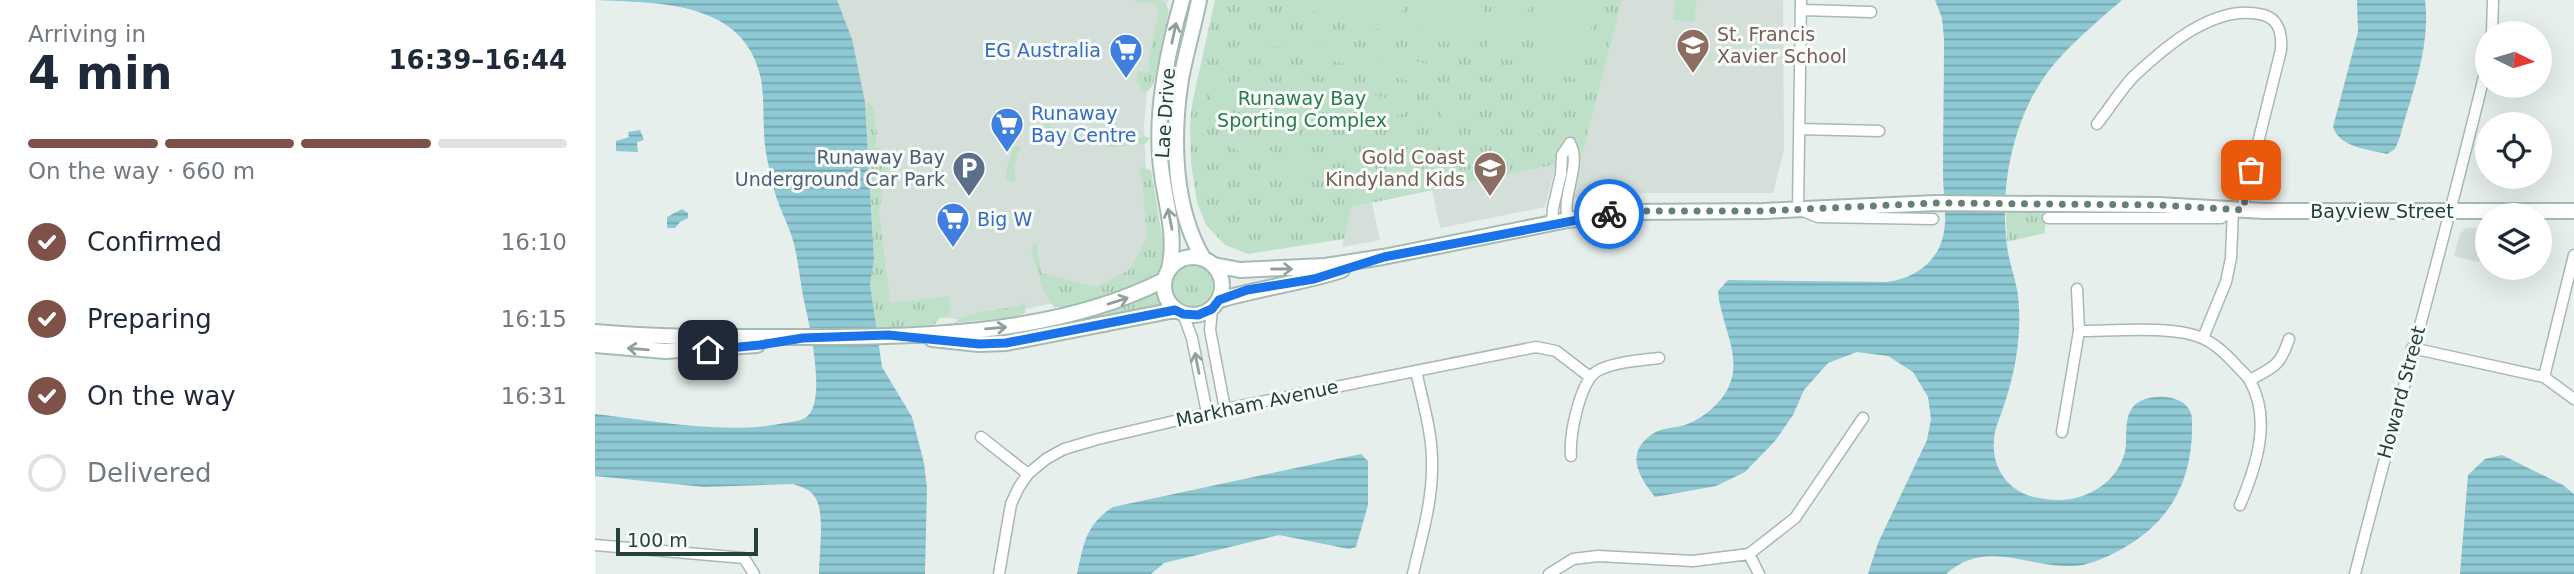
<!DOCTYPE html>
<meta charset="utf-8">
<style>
:root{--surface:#fff;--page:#f2f2f3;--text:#1f2937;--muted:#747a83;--line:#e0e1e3;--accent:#7f5249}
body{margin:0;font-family:"DejaVu Sans",sans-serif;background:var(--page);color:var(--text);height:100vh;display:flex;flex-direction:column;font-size:26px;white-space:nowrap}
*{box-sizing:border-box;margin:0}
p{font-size:23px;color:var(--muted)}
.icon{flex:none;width:38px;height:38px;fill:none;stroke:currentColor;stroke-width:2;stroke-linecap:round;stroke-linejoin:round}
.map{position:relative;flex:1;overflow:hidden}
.side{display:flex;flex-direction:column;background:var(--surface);width:595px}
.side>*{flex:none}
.needle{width:46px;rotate:95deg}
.tools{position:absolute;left:1880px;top:21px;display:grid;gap:14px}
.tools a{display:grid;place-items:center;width:77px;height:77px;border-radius:50%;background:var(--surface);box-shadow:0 7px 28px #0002;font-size:35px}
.scale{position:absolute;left:21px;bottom:18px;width:142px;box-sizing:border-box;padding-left:7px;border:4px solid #24423a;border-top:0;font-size:19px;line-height:24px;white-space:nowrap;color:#24423a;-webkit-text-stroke:5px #f7fbf9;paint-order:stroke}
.pin{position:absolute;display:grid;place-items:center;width:60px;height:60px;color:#fff;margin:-30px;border-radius:14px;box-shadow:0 4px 10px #0006}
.courier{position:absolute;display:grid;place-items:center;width:70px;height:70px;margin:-35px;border:5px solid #1a73e8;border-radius:50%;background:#fff;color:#222;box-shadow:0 2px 9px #0007}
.headline em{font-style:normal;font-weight:800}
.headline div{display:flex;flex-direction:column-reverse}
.headline{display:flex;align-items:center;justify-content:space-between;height:119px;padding:0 28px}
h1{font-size:46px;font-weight:800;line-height:52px}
.bar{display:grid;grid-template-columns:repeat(4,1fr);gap:10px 7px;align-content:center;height:84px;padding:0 28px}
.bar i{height:9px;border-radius:5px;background:var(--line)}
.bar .current{background:var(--accent)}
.bar p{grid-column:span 4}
ol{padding:0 28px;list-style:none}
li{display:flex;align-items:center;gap:21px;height:77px}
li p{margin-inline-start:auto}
li .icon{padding:7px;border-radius:50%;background:var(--accent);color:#fff;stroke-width:4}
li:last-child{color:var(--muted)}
li i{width:38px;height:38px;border:4px solid var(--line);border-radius:50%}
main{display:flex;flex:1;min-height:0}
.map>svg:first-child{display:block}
</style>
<main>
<section class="side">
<div class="headline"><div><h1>4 min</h1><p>Arriving in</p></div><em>16:39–16:44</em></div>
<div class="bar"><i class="current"></i><i class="current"></i><i class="current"></i><i></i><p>On the way · 660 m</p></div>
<ol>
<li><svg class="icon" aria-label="check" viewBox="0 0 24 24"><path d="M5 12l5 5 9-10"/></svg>Confirmed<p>16:10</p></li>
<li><svg class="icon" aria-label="check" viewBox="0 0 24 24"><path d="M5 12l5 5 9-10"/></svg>Preparing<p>16:15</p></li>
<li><svg class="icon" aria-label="check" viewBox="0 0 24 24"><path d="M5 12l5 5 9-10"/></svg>On the way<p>16:31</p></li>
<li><i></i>Delivered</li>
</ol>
</section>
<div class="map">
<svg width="1979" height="574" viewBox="0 0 1979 574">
<defs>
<pattern id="grass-tufts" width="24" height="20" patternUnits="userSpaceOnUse" patternTransform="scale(1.75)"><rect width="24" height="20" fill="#bfe0c8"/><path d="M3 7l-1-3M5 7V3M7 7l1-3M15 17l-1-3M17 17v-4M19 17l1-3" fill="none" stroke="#a4c1ad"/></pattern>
<pattern id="water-rules" width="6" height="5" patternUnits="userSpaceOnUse" patternTransform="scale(1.75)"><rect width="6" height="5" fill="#8ec9d4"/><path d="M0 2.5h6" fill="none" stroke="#74a5ad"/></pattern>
</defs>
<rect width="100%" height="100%" fill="#e6efeb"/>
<path fill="#d4dfda" d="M242,0H573L553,82L549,125L551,172L557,215L547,264L506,292L379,321L278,311L275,285L279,259L274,164L257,39Z
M1027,0H1188L1189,149L1178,193H1013L975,200Z
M961,164L950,207L845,228L837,190Z
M777,203L785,240L747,247L757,207Z
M1871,228H1892V264L1859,256L1865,234Z"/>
<path fill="url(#grass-tufts)" d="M539,0H568L574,10L558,85L552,92H545L546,84L541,83L542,71L554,72L553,62L564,11L560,4L548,2L545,3Z
M620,0H1027L986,159L757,207L749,239L653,254L630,245L611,225L602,202L596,163L595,125L597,104Z
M271,102L278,107L282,134L280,147L296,152L284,210L295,303L354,296L356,315L345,318L339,325L281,328L275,285L279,259Z
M452,123H455V126L479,133L483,130L485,134L480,138L456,132L448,126Z
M548,136L555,138L550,144L513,147L514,144L542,140Z
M418,146L424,148L419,169L421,180L418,182L411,180V174Z
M546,167L556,170L569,248L567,265L560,277L538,292L472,307H459L450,295L436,250L438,245L442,243L446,273L501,287L534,270L552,238L547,178L544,176Z
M1450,212V233L1412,242L1411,213Z
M576 286a21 21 0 1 1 42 0a21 21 0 1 1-42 0Z
M561,290L566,306L405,340L308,334C353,333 399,335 443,328C484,322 524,307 561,290Z
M431,303L430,313L420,317L359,323C378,308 409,312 431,303Z"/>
<path fill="#bfe0c8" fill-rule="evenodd" d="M678,0H810L800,34Z
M829,0H891L877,50L820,33Z
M906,0H936L918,61L891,53Z
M950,0H1004L982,79L933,65Z
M1080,0H1102L1099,22L1078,20Z
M673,33C707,32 743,47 776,55C793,59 812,62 827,69C834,72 839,77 844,82C887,124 851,197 793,192C770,191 747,183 725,178C686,168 629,163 618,115C615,102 616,87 621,74C630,52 650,37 673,33ZM682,46L825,84C843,98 855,120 847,144C842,158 833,170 819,175C796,184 668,155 649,139C608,106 635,51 682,46Z
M777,50L832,64V62L794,52L795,50L846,62L844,71L777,52Z
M655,64L675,78L662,89L652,66Z
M775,94L821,106L822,108L777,126Z
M702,104L704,143L649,123L650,121Z"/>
<path fill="url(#water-rules)" d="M0,0H242L257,39L270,102L279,259L275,285L287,367L317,417L329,463L332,488L330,574H224C224,556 230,515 221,499C217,490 207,487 198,484L109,487L0,476V414C60,421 131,435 190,423C196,422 205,421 210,418C234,404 213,319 208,296C205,279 203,260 199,244C195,228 187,214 182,199C177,185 174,168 171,153C167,128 170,103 166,79C150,0 63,3 0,0Z
M1340,0H1527C1504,20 1480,40 1460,63C1419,111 1404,184 1412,246C1414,263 1421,279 1423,296C1428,341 1418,383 1402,425C1396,442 1398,464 1410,479C1423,495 1440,499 1461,500C1491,501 1522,483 1530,452C1533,437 1528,420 1538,407C1551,391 1596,393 1597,419C1599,478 1577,522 1525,550C1510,558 1493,566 1476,566C1430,567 1391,539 1351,574H1273L1283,543L1332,440L1336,419L1333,397L1318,372L1293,356L1262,352L1233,363L1209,390L1198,415L1180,441L1150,472L1121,486L1060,497C1043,476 1029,452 1059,433C1067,428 1080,428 1090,425C1107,419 1127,403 1134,386C1148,356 1125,323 1123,291L1133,280L1292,282C1314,279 1333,269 1344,248C1355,225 1348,199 1348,174C1348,129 1349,84 1349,39L1347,18Z
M1762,0H1830C1836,47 1817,92 1805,137L1800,149L1792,154C1773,149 1745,148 1738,127L1763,32Z
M45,130L49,140L42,142L43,152L21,151V141L34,137L33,132Z
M87,209L93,213V218L85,222L80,228H72V217Z
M766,454L773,461V505L761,547L754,549L684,535L569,563L556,574H482C489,544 490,525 518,507Z
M1907,455L1968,485L1979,494V574H1865L1873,475L1890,459Z"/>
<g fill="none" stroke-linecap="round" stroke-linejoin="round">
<defs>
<path id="minor" d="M1206,0L1203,209L1223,217L1338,219
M1207,10L1276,12
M1897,33L1898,0
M1502,124C1514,109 1525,91 1538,77C1571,46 1621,2 1669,15C1685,20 1687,35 1686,50L1649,199L1648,210
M1204,129L1284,131
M1453,218H1626L1638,209
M957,223L958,208L966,174L967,155L975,143C987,166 966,194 973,220
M617,309L615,330L630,409
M588,314L597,338L612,413
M1484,331C1517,331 1578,325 1607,338C1619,343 1632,355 1641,365C1645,370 1652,375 1655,381C1677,420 1661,467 1645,505
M1608,338L1631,282L1636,258L1638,209
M1817,348L1949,377L1979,399
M1949,377L1979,255
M1655,380C1679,367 1685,366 1694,339
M1467,432L1484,331L1482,289
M386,437L433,474
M976,456C974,436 985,379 1004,370C1021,362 1045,360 1064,358
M0,545L149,558L159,574
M1154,554L1164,574
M404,574L416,504L424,487L433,474L451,459L469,449L503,439L630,409L941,347L961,351L995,377
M818,574C826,539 837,504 837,467C838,435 828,403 821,371
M954,574L978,559L1003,556L1098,561L1154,554L1200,518L1268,418
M1760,574C1803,404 1851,235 1892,64"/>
<path id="secondary" d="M604,0C599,26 591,52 586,79C577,137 578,207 608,258
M569 286a29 29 0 1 1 58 0a29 29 0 1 1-58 0Z
M619,265L645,270L730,266L788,257L973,220L1034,212L1168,211L1341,203L1563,205L1669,211H1979
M574,269C583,231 567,195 565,156C561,104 573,49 587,0
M624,300C665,288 707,283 747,270
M0,332C55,337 109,337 164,337C297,337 449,341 569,280
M337,339L384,344L411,343L580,310
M0,345L70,351L162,345"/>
</defs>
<use href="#minor" stroke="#a8b8b2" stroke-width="13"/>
<use href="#secondary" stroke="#a4bbb3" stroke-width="18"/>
<use href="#minor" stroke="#fff" stroke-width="10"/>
<use href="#secondary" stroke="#fff" stroke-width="14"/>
</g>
<defs><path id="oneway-shaft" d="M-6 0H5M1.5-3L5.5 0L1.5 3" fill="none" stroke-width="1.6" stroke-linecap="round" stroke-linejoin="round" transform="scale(1.75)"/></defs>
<g stroke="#92a09c">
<use href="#oneway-shaft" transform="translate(579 33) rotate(-78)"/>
<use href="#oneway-shaft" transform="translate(575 219) rotate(-101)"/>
<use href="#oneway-shaft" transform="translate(687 269)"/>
<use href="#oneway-shaft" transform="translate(523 301) rotate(-17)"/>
<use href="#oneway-shaft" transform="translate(401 328) rotate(-5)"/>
<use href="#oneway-shaft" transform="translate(43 349) rotate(-175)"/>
<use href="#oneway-shaft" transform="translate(602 363) rotate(-101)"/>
</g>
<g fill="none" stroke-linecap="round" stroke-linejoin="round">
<path stroke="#687f78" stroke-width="7" stroke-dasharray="0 12.6" d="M1014,214L1053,211H1168L1341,203L1563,205L1648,210L1656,170"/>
<path stroke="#1a73e8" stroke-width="9" d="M113,350L165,345L208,338L293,335L384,344L411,343L580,310L588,314L603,315L617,309L624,300L652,290L719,279L789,257L1014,214"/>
</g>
<defs>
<symbol id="school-pin" viewBox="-11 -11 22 30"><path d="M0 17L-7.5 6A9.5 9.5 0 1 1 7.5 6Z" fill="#8d6e63" stroke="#f7fbf9"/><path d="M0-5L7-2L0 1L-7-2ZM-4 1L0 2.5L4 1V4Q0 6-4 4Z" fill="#fff"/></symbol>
<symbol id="supermarket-pin" viewBox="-11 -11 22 30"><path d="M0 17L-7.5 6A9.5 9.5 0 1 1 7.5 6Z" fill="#3f7fe0" stroke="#f7fbf9"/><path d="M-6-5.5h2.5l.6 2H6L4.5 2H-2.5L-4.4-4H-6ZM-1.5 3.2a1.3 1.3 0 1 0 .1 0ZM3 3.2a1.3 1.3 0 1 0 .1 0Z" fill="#fff"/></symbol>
<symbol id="parking-pin" viewBox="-11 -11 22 30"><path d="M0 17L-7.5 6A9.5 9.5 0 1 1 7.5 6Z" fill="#5c6f8a" stroke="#f7fbf9"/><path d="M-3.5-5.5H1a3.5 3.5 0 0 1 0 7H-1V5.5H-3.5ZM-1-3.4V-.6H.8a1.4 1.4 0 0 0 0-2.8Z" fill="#fff"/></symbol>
</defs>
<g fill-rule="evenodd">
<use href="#school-pin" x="1079" y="26" width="38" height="52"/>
<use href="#supermarket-pin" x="512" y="31" width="38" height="52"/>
<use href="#supermarket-pin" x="393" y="105" width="38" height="52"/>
<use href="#parking-pin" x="355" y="149" width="38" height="52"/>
<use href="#school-pin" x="876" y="149" width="38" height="52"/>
<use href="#supermarket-pin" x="339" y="200" width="38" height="52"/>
</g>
<g text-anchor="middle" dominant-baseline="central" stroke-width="6" stroke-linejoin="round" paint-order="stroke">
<g font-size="19" fill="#785e54" stroke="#f7fbf9" text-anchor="start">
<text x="1122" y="34">St. Francis<tspan x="1122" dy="22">Xavier School</tspan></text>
<text x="870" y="157" text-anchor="end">Gold Coast<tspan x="870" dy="22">Kindyland Kids</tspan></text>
</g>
<g font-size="19" fill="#366cbe" stroke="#f7fbf9" text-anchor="start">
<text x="506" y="50" text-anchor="end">EG Australia</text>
<text x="436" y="113">Runaway<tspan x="436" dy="22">Bay Centre</tspan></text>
<text x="382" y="219">Big W</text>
</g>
<g font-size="19" fill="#2d7a4b" stroke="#f7fbf9">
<text x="707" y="98">Runaway Bay<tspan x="707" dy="22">Sporting Complex</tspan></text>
</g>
<g font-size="19" fill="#24423a" stroke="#f7fbf9">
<text transform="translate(570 113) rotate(-86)">Lae Drive</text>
<text x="1787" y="211">Bayview Street</text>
<text transform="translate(1806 392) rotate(-75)">Howard Street</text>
<text transform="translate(662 403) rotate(-12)">Markham Avenue</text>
</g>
<g font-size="19" fill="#4e5e75" stroke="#f7fbf9" text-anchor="end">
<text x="350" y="157">Runaway Bay<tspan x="350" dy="22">Underground Car Park</tspan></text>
</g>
</g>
</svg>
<div class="tools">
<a><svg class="needle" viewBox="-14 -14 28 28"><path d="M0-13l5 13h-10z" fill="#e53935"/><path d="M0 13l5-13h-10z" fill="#747a83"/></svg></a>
<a><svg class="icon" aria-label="locate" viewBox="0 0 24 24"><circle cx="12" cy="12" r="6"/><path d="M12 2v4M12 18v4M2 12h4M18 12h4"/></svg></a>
<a><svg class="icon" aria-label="layers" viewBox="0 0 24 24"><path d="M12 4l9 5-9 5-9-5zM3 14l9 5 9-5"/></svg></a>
</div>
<div class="scale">100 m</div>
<div class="pin" style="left:1656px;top:170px;background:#ea580c"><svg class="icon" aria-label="bag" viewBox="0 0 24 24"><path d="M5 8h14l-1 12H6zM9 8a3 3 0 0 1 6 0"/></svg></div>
<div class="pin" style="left:113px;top:350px;background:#1f2937"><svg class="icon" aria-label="home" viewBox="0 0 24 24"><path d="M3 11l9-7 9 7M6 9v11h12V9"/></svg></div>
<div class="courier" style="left:1014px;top:214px"><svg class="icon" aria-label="bike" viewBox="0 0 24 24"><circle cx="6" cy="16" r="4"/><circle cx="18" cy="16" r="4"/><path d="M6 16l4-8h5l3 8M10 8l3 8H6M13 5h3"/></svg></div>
</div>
</main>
